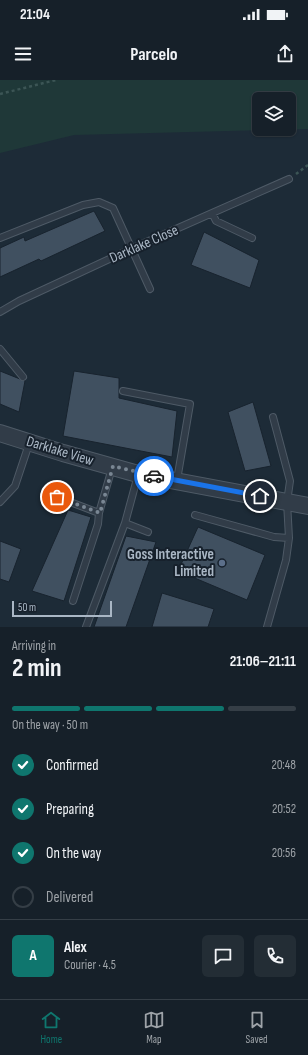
<!DOCTYPE html>
<meta charset="utf-8">
<style>
:root{--surface:#162029;--page:#232d35;--text:#f1f3f6;--muted:#9ea3a8;--line:#353e46;--accent:#0f766e}
body{margin:0;font-family:"Sofia Sans Condensed",sans-serif;background:var(--page);color:var(--text);height:100vh;display:flex;flex-direction:column;font-size:15px;white-space:nowrap}
*{box-sizing:border-box;margin:0}
p{font-size:13px;color:var(--muted)}
.icon{flex:none;width:22px;height:22px;fill:none;stroke:currentColor;stroke-width:2;stroke-linecap:round;stroke-linejoin:round}
.map{position:relative;height:547px;overflow:hidden}
.panel{display:flex;flex-direction:column;background:var(--surface);flex:1}
.panel>*{flex:none}
.buttons{position:absolute;left:252px;top:12px;display:grid;gap:8px}
.buttons a{display:grid;place-items:center;width:44px;height:44px;border-radius:6px;background:var(--surface);box-shadow:0 1px 3px #0004,0 0 0 1px var(--line);font-size:20px}
.scale{position:absolute;left:12px;bottom:10px;width:100px;box-sizing:border-box;padding-left:4px;border:2px solid #aab7c5;border-top:0;font-size:11px;line-height:14px;white-space:nowrap;color:#aab7c5;-webkit-text-stroke:3px #17212c;paint-order:stroke}
.pin{position:absolute;display:grid;place-items:center;width:34px;height:34px;color:#fff;margin:-17px;border:2px solid #fff;border-radius:50%;box-shadow:0 1px 4px #0007}
.courier{position:absolute;display:grid;place-items:center;width:40px;height:40px;margin:-20px;border:3px solid #1a73e8;border-radius:50%;background:#fff;color:#222;box-shadow:0 1px 5px #0007}
.headline em{font-style:normal;font-weight:700}
.headline div{display:flex;flex-direction:column-reverse}
.headline{display:flex;align-items:center;justify-content:space-between;height:68px;padding:0 12px}
h1{font-size:26px;font-weight:700;line-height:30px}
.bar{display:grid;grid-template-columns:repeat(4,1fr);gap:6px 4px;align-content:center;height:48px;padding:0 12px}
.bar i{height:5px;border-radius:3px;background:var(--line)}
.bar .current{background:var(--accent)}
.bar p{grid-column:span 4}
.line{display:flex;align-items:center;gap:10px;padding:0 12px;border-top:1px solid var(--line)}
.line div{flex:1}
.round{display:grid;place-items:center;flex:none;width:42px;height:42px;border-radius:6px;background:var(--page)}
ol{padding:0 12px;list-style:none}
li{display:flex;align-items:center;gap:12px;height:44px}
li p{margin-inline-start:auto}
li .icon{padding:4px;border-radius:50%;background:var(--accent);color:#fff;stroke-width:4}
li:last-child{color:var(--muted)}
li i{width:22px;height:22px;border:2px solid var(--line);border-radius:50%}
.status{display:flex;justify-content:space-between;align-items:center;height:28px;padding:0 20px;background:var(--surface);direction:ltr}
.status svg{height:11px;fill:currentColor}
header{display:flex;justify-content:space-between;align-items:center;height:52px;padding:0 12px;background:var(--surface);font-size:18px;font-weight:700}
.dock{display:flex;justify-content:space-around;align-items:center;height:56px;border-top:1px solid var(--line);background:var(--surface);font-size:11px;color:var(--muted)}
.dock a{display:grid;justify-items:center;gap:2px}
.dock .current{color:var(--accent)}
.map>svg:first-child{display:block}
</style>
<div class="status"><b>21:04</b><svg viewBox="0 0 49 12"><path d="M0 12V9h3v3zM5 12V6h3v6zM10 12V3h3v9zM15 12V0h3v12zM26 1h20v11H26zM47 4h2v5h-2z"/></svg></div>
<header><svg class="icon" aria-label="menu" viewBox="0 0 24 24"><path d="M4 6h16M4 12h16M4 18h16"/></svg>Parcelo<svg class="icon" aria-label="share" viewBox="0 0 24 24"><path d="M12 15V3M7 8l5-5 5 5M5 13v7h14v-7"/></svg></header>
<div class="map">
<svg width="308" height="547" viewBox="0 0 308 547">
<rect width="100%" height="100%" fill="#1d2b37"/>
<path fill="#1f3838" fill-rule="evenodd" d="M0,0H308V49L74,55L0,73ZM259,19H289V49H259Z"/>
<path fill="#405060" stroke="#18232e" d="M94,131L105,151L41,181L39,179L0,197V168L24,157L25,161Z
M204,152L259,180L250,208L191,185Z
M0,291L25,301L19,332L0,324Z
M74,291L119,298V318L177,331L172,377L63,356Z
M253,322L271,386L245,391L228,332Z
M68,430L91,437L64,521L32,511Z
M198,447L265,475L247,520L178,491Z
M126,456L156,462L126,547H94Z
M0,461L21,469L9,502L0,499Z
M162,513L214,529L208,547H152Z"/>
<g fill="none" stroke-linecap="round" stroke-linejoin="round">
<defs>
<path id="service" d="M212,133L216,141L252,158
M0,158L83,125L99,122L113,128L150,209
M0,232L19,221L133,168L289,99
M0,269L23,297
M123,311L190,324L177,400
M138,395L125,443L148,452
M57,417L99,433
M0,422L15,406L29,364
M195,435L274,457L289,458
M73,521L98,444L99,433L112,388
M86,547L125,443
M267,547L286,480L289,458L287,422L290,401L273,337"/>
<path id="tertiary" d="M0,353L63,373L138,394L308,426"/>
</defs>
<use href="#service" stroke="#4e5a66" stroke-width="8"/>
<use href="#tertiary" stroke="#4e5a66" stroke-width="18"/>
<path stroke="#3c5555" stroke-width="2.5" stroke-dasharray="3 3" stroke-linecap="butt" d="M0,14L56,0
M296,94L308,85"/>
<use href="#service" stroke="#313c48" stroke-width="6"/>
<use href="#tertiary" stroke="#313c48" stroke-width="16"/>
</g>
<g fill="none" stroke-linecap="round" stroke-linejoin="round">
<path stroke="#798693" stroke-width="4" stroke-dasharray="0 7.2" d="M57,417L100,433L113,386L154,396"/>
<path stroke="#1a73e8" stroke-width="5" d="M154,396L260,416"/>
</g>
<circle fill="#5c6f8a" stroke="#17212c" stroke-width="1.5" cx="222" cy="483" r="4"/>
<g text-anchor="middle" dominant-baseline="central" stroke-width="4" stroke-linejoin="round" paint-order="stroke">
<g font-size="15" fill="#aab7c5" stroke="#17212c">
<text transform="translate(144 164) rotate(-24)">Darklake Close</text>
<text transform="translate(60 371) rotate(17)">Darklake View</text>
</g>
<g font-size="15" font-weight="bold" fill="#aab7c5" stroke="#17212c" text-anchor="end">
<text x="214" y="474">Goss Interactive<tspan x="214" dy="17">Limited</tspan></text>
</g>
</g>
</svg>
<div class="buttons">
<a><svg class="icon" aria-label="layers" viewBox="0 0 24 24"><path d="M12 4l9 5-9 5-9-5zM3 14l9 5 9-5"/></svg></a>
</div>
<div class="scale">50 m</div>
<div class="pin" style="left:57px;top:417px;background:#ea580c"><svg class="icon" aria-label="bag" viewBox="0 0 24 24"><path d="M5 8h14l-1 12H6zM9 8a3 3 0 0 1 6 0"/></svg></div>
<div class="pin" style="left:260px;top:416px;background:#1f2937"><svg class="icon" aria-label="home" viewBox="0 0 24 24"><path d="M3 11l9-7 9 7M6 9v11h12V9"/></svg></div>
<div class="courier" style="left:154px;top:396px"><svg class="icon" aria-label="car" viewBox="0 0 24 24"><path d="M5 17H2v-5l4-1 3-4h7l3 4 3 1v5h-3M9 17h6M6 11h13"/><circle cx="7" cy="17" r="2"/><circle cx="17" cy="17" r="2"/></svg></div>
</div>
<section class="panel">
<div class="headline"><div><h1>2 min</h1><p>Arriving in</p></div><em>21:06–21:11</em></div>
<div class="bar"><i class="current"></i><i class="current"></i><i class="current"></i><i></i><p>On the way · 50 m</p></div>
<ol>
<li><svg class="icon" aria-label="check" viewBox="0 0 24 24"><path d="M5 12l5 5 9-10"/></svg>Confirmed<p>20:48</p></li>
<li><svg class="icon" aria-label="check" viewBox="0 0 24 24"><path d="M5 12l5 5 9-10"/></svg>Preparing<p>20:52</p></li>
<li><svg class="icon" aria-label="check" viewBox="0 0 24 24"><path d="M5 12l5 5 9-10"/></svg>On the way<p>20:56</p></li>
<li><i></i>Delivered</li>
</ol>
<div class="line" style="height:72px"><b class="round" style="background:var(--accent);color:#fff">A</b><div><b>Alex</b><p>Courier · 4.5</p></div><a class="round"><svg class="icon" aria-label="chat" viewBox="0 0 24 24"><path d="M4 5h16v11H9l-5 4z"/></svg></a><a class="round"><svg class="icon" aria-label="phone" viewBox="0 0 24 24"><path d="M5 4h4l2 5-3 2q2 4 5 5l2-3 5 2v4C11 20 4 13 5 4z"/></svg></a></div>
</section>
<nav class="dock">
<a class="current"><svg class="icon" aria-label="home" viewBox="0 0 24 24"><path d="M3 11l9-7 9 7M6 9v11h12V9"/></svg>Home</a>
<a><svg class="icon" aria-label="map" viewBox="0 0 24 24"><path d="M3 6l6-2 6 2 6-2v14l-6 2-6-2-6 2zM9 4v14M15 6v14"/></svg>Map</a>
<a><svg class="icon" aria-label="saved" viewBox="0 0 24 24"><path d="M7 4h10v16l-5-4-5 4z"/></svg>Saved</a>
</nav>
